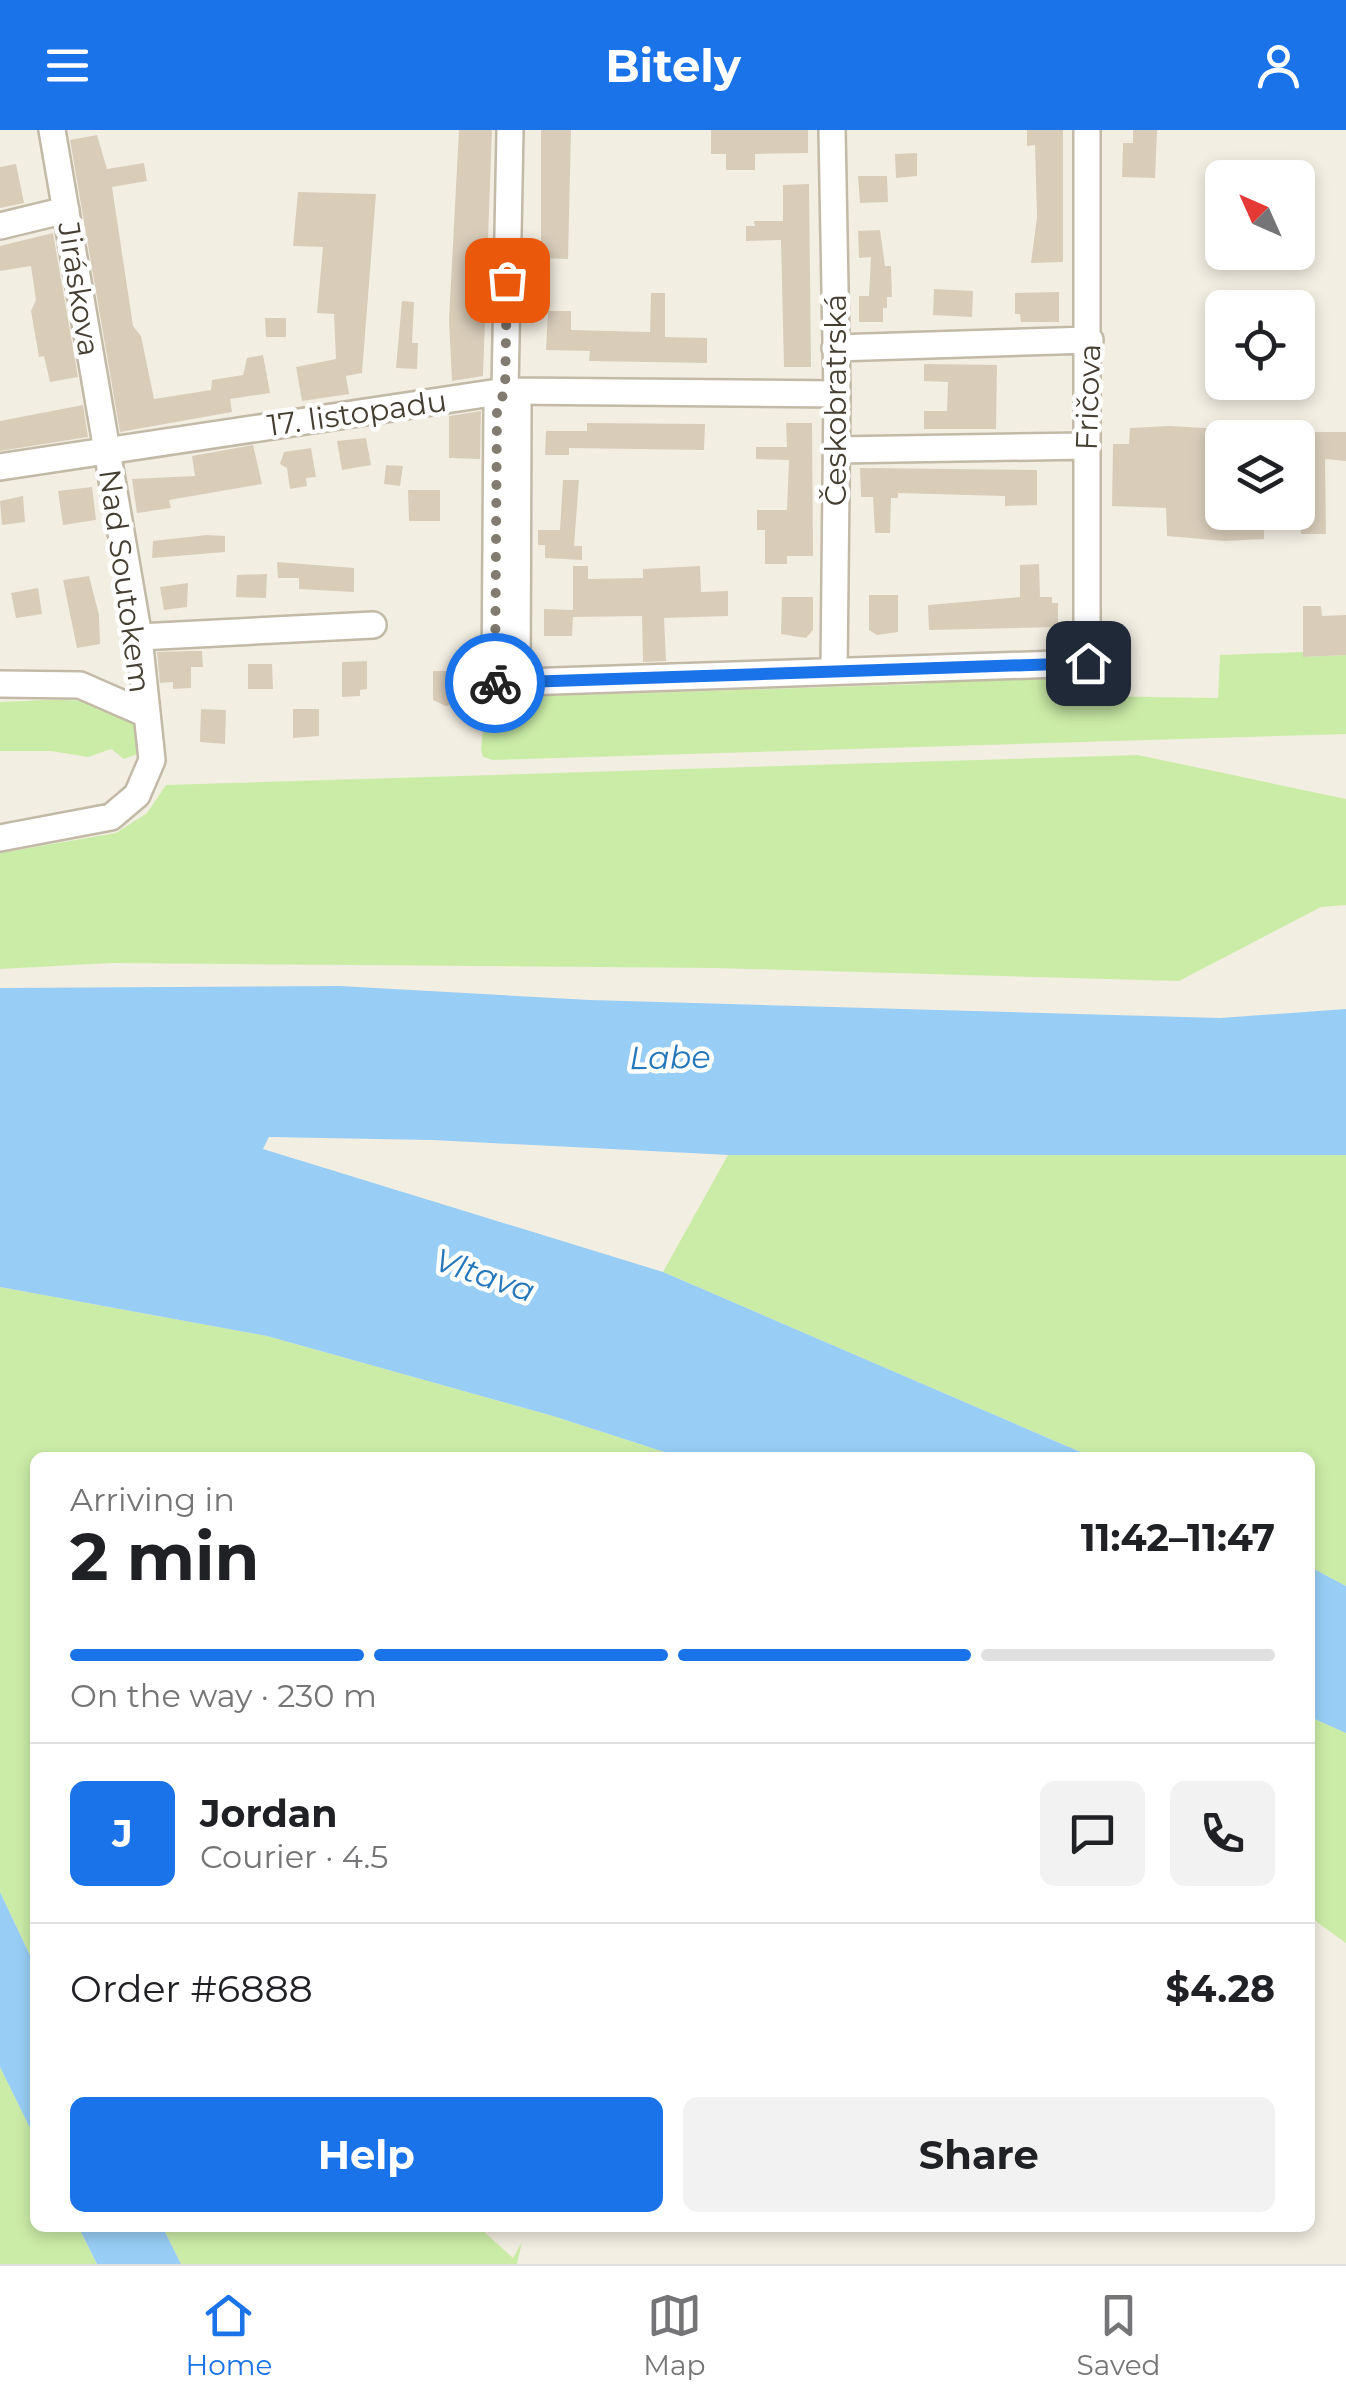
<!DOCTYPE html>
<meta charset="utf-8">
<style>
:root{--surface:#fff;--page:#f2f2f2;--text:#202124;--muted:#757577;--line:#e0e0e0;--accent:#1a73e8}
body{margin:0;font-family:Montserrat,sans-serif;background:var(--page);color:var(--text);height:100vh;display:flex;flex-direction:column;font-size:38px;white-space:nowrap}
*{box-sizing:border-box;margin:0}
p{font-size:32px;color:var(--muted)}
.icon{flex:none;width:55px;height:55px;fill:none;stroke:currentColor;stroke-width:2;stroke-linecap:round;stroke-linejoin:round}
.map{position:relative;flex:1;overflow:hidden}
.drawer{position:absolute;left:30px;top:1322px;width:1285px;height:780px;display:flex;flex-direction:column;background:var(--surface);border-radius:15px;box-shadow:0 5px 15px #0003}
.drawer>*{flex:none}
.needle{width:65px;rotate:315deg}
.fabs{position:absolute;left:1205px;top:30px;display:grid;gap:20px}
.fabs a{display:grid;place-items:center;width:110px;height:110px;border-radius:15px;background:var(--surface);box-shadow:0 5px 15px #0003;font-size:50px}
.pin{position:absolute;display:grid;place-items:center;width:85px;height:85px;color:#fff;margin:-42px;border-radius:20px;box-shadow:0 5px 15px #0006}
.courier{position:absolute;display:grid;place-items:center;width:100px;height:100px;margin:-50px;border:8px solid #1a73e8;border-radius:50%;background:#fff;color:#222;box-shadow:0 2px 12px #0007}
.head em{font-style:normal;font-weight:700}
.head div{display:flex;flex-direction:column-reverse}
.head{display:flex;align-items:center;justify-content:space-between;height:170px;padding:0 40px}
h1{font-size:65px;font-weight:700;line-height:75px}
.bar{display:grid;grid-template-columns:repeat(4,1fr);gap:15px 10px;align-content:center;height:120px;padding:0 40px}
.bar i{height:12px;border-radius:8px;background:var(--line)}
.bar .active{background:var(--accent)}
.bar p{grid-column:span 4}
.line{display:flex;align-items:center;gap:25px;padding:0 40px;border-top:2px solid var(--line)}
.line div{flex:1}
.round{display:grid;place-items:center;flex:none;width:105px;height:105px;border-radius:15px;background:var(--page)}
.action{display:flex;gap:20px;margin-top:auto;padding:20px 40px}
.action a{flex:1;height:115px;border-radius:15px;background:var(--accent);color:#fff;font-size:40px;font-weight:700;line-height:115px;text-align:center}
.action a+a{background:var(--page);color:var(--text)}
header{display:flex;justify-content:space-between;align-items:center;height:130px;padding:0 40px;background:var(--accent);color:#fff;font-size:45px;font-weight:700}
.dock{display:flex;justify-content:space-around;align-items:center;height:140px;border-top:2px solid var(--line);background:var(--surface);font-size:28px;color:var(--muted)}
.dock a{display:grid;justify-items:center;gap:5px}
.dock .active{color:var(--accent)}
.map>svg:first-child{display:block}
</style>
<header><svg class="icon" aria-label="menu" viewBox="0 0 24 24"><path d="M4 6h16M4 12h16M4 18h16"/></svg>Bitely<svg class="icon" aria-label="person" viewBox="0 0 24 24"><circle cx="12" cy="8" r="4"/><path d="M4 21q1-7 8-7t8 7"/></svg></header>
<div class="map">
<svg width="1346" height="2134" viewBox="0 0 1346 2134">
<rect width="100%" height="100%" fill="#f3eee2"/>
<path fill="#cbeca7" d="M1303,522L1304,527L1346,525V604L493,630L483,627L481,620L486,568L925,554L926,548L1077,543L1084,566L1218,568L1220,525Z
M0,572C43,572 147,555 140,623L124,629L111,619L88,627L51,621H0Z
M1138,625L1346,669V775L1321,777L1179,851L713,838L111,833L0,839V723L116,703L147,683L166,655Z
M728,1025H1346V1456L1310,1437V1328L1092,1327L663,1142Z
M0,1157L267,1206L553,1286L680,1327L35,1328V1836L0,1762Z
M1310,1587L1346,1603V1813L1310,1787Z
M0,1937L35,2008V2098H79L97,2134H0Z
M163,2098H480L513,2128L522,2112L517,2134H181Z"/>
<path fill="#98cef6" d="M340,856L590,870L1220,888L1346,879V1025H729L432,1010L269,1007L263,1019L663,1142L1092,1327H680L553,1286L267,1206L0,1157V858Z
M1310,1437L1346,1456V1603L1310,1587Z
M0,1762L35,1836V2008L0,1937Z
M79,2098H163L181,2134H97Z"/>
<path fill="#d9cdba" d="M459,0H492L483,246L452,251L449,190Z
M541,0H571L568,129L541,128Z
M711,0H808V23L755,24V40H726V24H711Z
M1027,0H1063V132L1031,133L1037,87L1035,15L1027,16Z
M1133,0H1157L1155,48L1122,47L1123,13H1133Z
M97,5L107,39L144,33L147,51L112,57L133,196L141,206L154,269L211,260L212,250L243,245L247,228L263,225L270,263L230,269L232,282L120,302L70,10Z
M917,23V46L896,48L895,24Z
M16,34L24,73L0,78V37Z
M858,46H887L888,72L860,73Z
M809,54L811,237H784L781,110L746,111V96H755L754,91H783V55Z
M298,62L376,64L362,243L346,246L349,264L302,271L296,237L336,229L334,184L317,183L323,117L293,116Z
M880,100L885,136H891L892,167H887V178H883V192H859V166H869L871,127L859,128L858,101Z
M53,103L78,247L50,252L44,226L39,227L31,181L36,170L31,136L0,141V116Z
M934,159L973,161L972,187L933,185Z
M1059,162V192H1021L1020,184H1015V163Z
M651,163H665V207L707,208V233L589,231L590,221L546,220L548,181H571V200L650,202Z
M402,171L414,172L412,213H418L417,239L396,238Z
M265,188H286V207H266Z
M924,234L997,235L996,299H924V281H947L948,252L924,251Z
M83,275L88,307L0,321V291Z
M481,281L480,329L449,328V286Z
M587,293L705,294L704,320L569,318V325H545L546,301H587Z
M786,293H812L813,426H787V434H765V400H757V380H787L789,330L756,329V317H787Z
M1170,296L1222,299V382H1264V409L1225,411L1167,406L1166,378L1112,376L1113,314H1129L1130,298Z
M1298,302H1346V331L1325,329L1326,404H1301Z
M366,308L371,335L342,340L337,311Z
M253,315L262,354L169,370L171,378L137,383L132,349L195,346L192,326Z
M311,318L316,347L306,348L307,356L290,359L287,338L280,334L284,322Z
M386,335L403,336L400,356L384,354Z
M860,338L1037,340V375L1005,376V366L898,363V368H891L890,403H875L873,367H861Z
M563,350H579L574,416H582V430L545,428V415H538V400H560Z
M92,357L96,390L63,395L58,361Z
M408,360H440V391H409Z
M23,366L25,392L2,395L0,371Z
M207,405L225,406V422L152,428L153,411Z
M277,432L354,438V462L299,459V448H278Z
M1039,434L1040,467H1052V473H1058V497L929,500L928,475L1020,467V435Z
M573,436H588V449L643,448V439L700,436L701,462L728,461V486L664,488L666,531L643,532L642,486L573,487L572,506H544V479L573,480Z
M267,444L266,468L236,467L237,445Z
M89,446L99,485L100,514L77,518L63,450Z
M188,453L187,477L164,480L160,457Z
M38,458L42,484L16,488L11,463Z
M869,465H898V502L877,505L869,500Z
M782,467H813V500L806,508L781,504Z
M1303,476H1321L1322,486L1346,485V525L1303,527Z
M189,521H202L203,537H191V558L173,559V552L160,553L157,522Z
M460,529L459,547L468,548V566H460V571L446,576L433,570V541H448Z
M367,531V559L360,560V566L342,567V532Z
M248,534H272L273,559H248Z
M201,579L226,580L225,614L200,612Z
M293,579H319V606L293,608Z"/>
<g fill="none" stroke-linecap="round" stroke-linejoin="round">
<defs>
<path id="minor" d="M510,0L505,261L518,276L517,553
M832,0L837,264L834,540
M0,96L66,80
M835,218L1090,210
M505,261L497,276L495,553L1087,533V0
M837,320L1086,316
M0,337L505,261L837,264
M139,507L373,495
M0,554L80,555L144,583
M0,708L111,687L137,665L152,630L139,507L52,0"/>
</defs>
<use href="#minor" stroke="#c2b9a7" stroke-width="30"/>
<use href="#minor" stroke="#fff" stroke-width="25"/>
</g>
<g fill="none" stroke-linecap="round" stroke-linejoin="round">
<path stroke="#827c70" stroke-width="10" stroke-dasharray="0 18" d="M495,553L497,276L505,262L507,150"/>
<path stroke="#1a73e8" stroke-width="12" d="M495,553L1088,533"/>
</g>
<g text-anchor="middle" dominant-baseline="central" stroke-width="9" stroke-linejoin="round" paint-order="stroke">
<g font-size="30" fill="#453e32" stroke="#fff">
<text transform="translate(79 159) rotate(81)">Jiráskova</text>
<text transform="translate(1088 267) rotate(-88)">Fričova</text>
<text transform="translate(835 270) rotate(-90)">Českobratrská</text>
<text transform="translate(357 283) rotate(-8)">17. listopadu</text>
<text transform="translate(125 451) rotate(82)">Nad Soutokem</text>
</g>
<g font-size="32" font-style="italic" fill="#2377ba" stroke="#fff">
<text transform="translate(670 927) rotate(-1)">Labe</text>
<text transform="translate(485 1145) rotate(19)">Vltava</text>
</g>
</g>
</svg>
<div class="fabs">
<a><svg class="needle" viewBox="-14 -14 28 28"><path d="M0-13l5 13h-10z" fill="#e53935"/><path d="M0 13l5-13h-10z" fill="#757577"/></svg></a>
<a><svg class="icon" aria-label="locate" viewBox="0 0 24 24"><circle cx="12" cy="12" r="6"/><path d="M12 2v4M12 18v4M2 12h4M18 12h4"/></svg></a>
<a><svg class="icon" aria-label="layers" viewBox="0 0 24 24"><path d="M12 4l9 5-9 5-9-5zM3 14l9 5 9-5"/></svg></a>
</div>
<div class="pin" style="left:507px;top:150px;background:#ea580c"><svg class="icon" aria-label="bag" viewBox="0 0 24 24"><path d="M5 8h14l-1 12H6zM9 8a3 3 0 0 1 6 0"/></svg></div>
<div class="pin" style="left:1088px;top:533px;background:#1f2937"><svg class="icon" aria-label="home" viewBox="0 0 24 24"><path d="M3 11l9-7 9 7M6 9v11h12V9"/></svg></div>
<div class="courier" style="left:495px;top:553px"><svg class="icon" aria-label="bike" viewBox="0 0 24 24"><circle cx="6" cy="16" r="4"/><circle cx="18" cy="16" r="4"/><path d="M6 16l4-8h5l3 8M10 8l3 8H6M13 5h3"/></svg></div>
<section class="drawer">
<div class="head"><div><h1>2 min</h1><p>Arriving in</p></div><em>11:42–11:47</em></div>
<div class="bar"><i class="active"></i><i class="active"></i><i class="active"></i><i></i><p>On the way · 230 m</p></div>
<div class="line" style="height:180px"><b class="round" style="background:var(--accent);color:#fff">J</b><div><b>Jordan</b><p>Courier · 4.5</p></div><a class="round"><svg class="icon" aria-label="chat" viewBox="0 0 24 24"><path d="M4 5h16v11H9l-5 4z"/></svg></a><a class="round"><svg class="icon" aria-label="phone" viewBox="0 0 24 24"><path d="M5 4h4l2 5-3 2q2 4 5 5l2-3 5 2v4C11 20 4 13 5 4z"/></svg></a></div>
<div class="line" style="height:130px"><div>Order #6888</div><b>$4.28</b></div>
<div class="action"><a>Help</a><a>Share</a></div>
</section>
</div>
<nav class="dock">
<a class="active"><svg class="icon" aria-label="home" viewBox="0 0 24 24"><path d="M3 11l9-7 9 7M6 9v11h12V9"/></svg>Home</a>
<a><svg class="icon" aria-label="map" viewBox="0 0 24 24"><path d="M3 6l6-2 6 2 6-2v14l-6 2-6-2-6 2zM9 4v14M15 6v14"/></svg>Map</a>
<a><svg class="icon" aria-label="saved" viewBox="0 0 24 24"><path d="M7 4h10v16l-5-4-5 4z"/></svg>Saved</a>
</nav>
